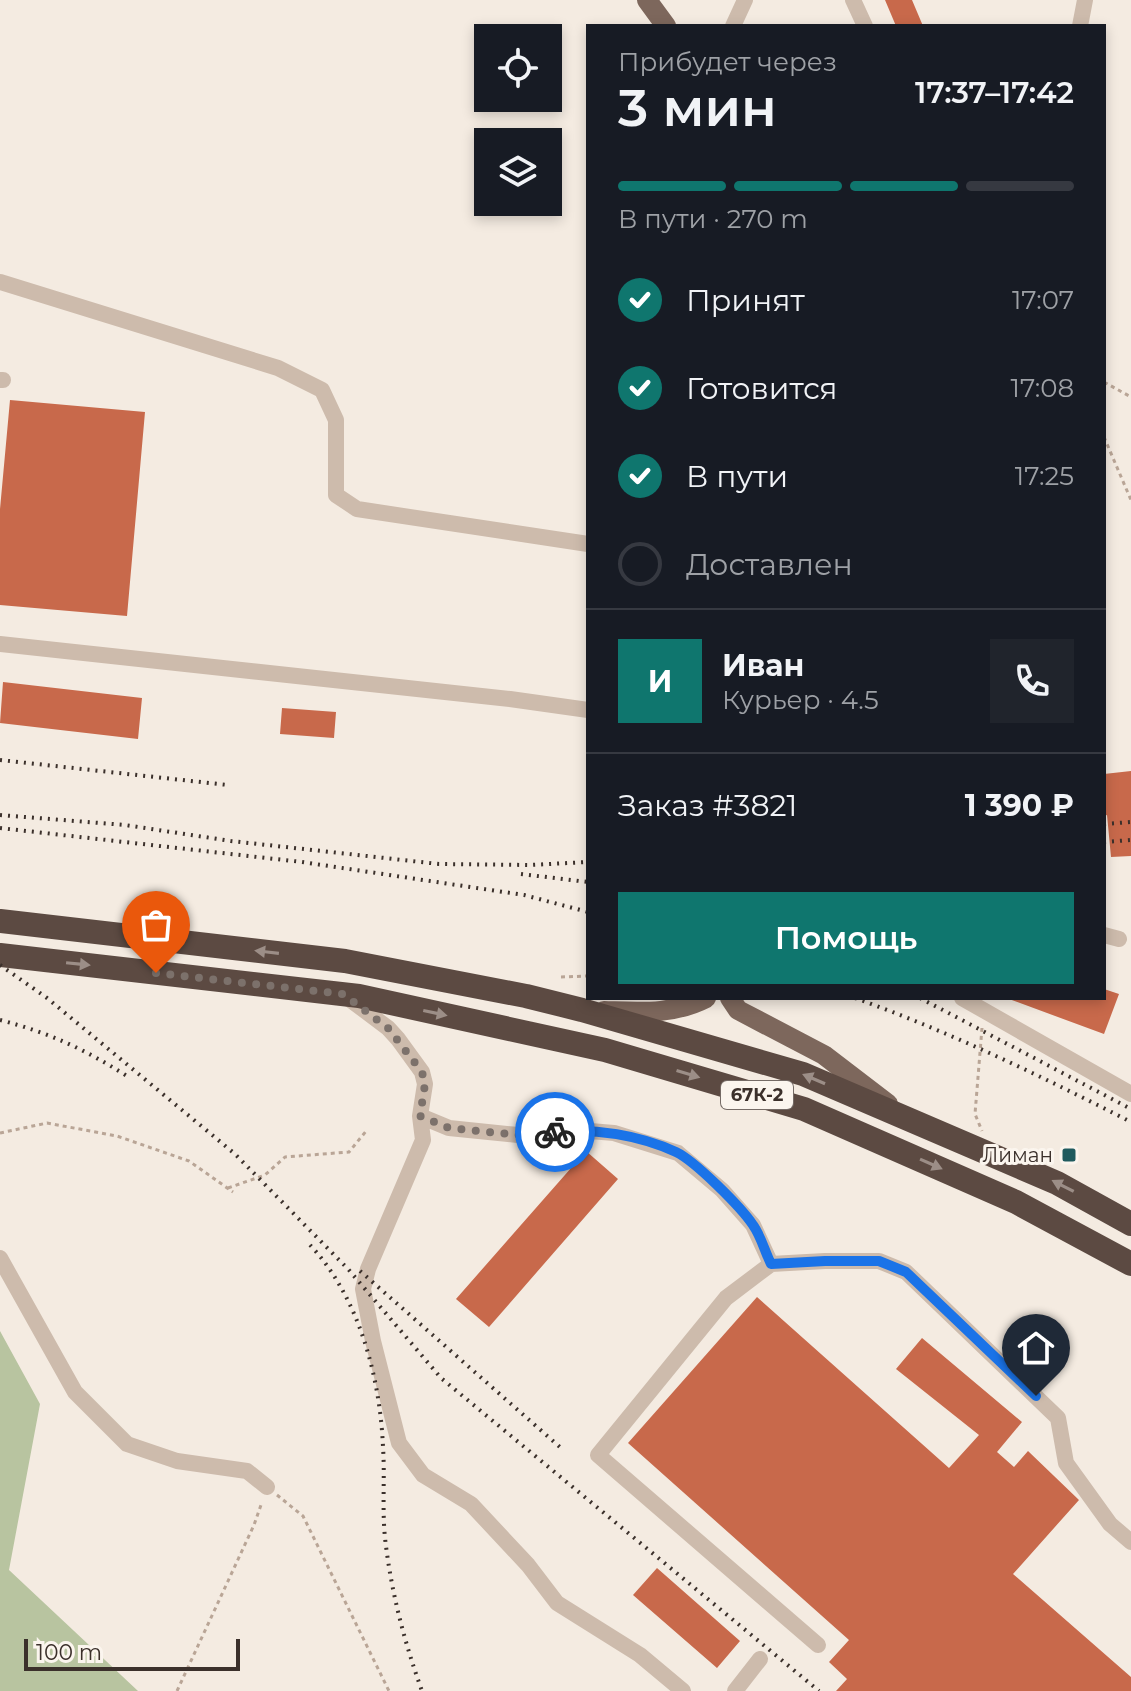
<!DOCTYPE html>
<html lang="ru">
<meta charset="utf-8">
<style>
:root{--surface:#171b24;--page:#20242c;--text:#f1f3f6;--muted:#9ea1a6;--line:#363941;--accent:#0f766e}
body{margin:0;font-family:Montserrat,sans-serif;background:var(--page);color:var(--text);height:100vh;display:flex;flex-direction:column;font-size:30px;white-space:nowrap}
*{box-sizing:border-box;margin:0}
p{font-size:26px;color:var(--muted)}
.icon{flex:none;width:44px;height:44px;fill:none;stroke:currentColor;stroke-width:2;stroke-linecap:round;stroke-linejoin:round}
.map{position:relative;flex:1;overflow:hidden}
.side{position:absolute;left:586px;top:24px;width:520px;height:976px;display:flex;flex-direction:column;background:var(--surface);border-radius:0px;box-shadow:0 4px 12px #0003}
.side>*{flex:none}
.tools{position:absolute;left:474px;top:24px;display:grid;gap:16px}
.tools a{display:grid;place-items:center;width:88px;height:88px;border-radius:0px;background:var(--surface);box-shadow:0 4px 12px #0003;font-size:40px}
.scale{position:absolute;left:24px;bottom:20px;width:216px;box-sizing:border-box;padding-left:8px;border:4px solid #3b302b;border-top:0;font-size:22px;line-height:28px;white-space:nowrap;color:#3b302b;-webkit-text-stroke:6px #fbf5ee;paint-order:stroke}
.pin{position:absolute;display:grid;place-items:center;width:68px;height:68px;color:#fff;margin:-82px -34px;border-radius:50% 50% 50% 0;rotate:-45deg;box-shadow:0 0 8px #0007}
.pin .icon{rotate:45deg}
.courier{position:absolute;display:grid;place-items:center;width:80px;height:80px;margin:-40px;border:6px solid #1a73e8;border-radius:50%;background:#fff;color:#222;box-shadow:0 2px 10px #0007}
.summary em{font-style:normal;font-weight:600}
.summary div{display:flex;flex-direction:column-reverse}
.summary{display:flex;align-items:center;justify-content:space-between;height:136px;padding:0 32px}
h1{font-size:52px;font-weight:600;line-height:60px}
.bar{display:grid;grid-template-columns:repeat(4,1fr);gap:12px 8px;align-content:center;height:96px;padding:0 32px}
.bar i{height:10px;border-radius:6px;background:var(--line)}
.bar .current{background:var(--accent)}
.bar p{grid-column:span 4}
.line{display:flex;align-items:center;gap:20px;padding:0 32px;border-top:2px solid var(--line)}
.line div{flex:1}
.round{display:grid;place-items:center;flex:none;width:84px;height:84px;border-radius:0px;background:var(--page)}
ol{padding:0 32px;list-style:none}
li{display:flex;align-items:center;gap:24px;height:88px}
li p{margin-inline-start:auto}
li .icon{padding:8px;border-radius:50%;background:var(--accent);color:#fff;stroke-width:4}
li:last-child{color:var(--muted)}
li i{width:44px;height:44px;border:4px solid var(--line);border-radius:50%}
.cta{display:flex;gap:16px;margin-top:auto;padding:16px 32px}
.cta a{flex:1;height:92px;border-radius:0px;background:var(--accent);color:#fff;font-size:32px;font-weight:600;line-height:92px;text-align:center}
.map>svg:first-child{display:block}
</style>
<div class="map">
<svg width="1131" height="1691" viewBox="0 0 1131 1691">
<rect width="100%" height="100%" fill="#f4ebe1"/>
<path fill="#b8c4a0" d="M0,1331L40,1404L9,1570L138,1691H0Z"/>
<path fill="#c8694b" d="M885,0H912L923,26H896Z
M10,400L145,412L127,616L0,605V509Z
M3,682L142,698L138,739L0,723Z
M282,708L336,712L334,738L280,734Z
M1131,771V856L1111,857L1107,815L1104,816V774Z
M1104,989L1119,994L1104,1034L1009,999L1104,998Z
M586,1151L618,1179L489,1327L456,1299Z
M757,1297L949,1468L979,1435L896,1369L922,1338L1022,1422L997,1452L1014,1467L1028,1451L1079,1500L1013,1574L1131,1677V1691H836L847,1679L829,1662L849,1640L628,1443Z
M657,1568L740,1641L717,1668L633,1595Z"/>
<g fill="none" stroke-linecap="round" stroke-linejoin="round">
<path stroke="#b9a596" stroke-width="3" stroke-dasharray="4 4" stroke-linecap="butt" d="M1104,382L1131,397
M1104,437L1131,500
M561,977L588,976
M982,1028L975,1114L982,1131
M0,1133L47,1123L117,1136L189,1161L233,1192
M228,1188L265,1175L285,1157L349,1152L367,1130
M277,1495L303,1516L389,1691
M177,1691L254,1525L262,1502"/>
<path stroke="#cdbbac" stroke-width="16" d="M853,0L865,26
M733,26L745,0
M1080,26L1085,0
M0,282L278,368L322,390L336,420V495L357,509L588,544
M0,380H3
M0,644L510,699L588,710
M1104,935L1119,939
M348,998L388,1028L398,1039L422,1072L425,1084L420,1116L423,1140L368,1269L363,1289L373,1341L399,1443L423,1475L471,1504L528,1565L557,1603L640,1655L683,1691
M962,998L1131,1094
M420,1116L449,1128L518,1135L578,1130L614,1133L678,1153L722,1190L753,1225L771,1264L726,1298L598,1455L818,1645
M0,1258L75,1392L127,1444L177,1461L247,1471L267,1487
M771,1264L825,1261H879L906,1272L1058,1418L1066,1463L1110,1524L1131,1542
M735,1691L760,1659"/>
<path stroke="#7d675c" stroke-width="20" d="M647,0L666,26
M730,998L738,1010L824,1055L888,1104
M604,1011C640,1012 673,1015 706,998"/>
<path stroke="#5c4a42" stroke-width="24" d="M0,921L345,961L526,996L582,1010L803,1074L1057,1183L1131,1224
M0,955L359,996L605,1050L804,1109L1016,1202L1131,1264"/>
<path stroke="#3b302b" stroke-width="4" stroke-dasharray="2 6" stroke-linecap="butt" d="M0,760L228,785
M0,815L125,825L231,841L439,864L530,865L588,862
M1104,824L1131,822
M0,828L302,862L524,895L588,912
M1104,842L1131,840
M521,874L588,882
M0,965L47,998L235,1154L348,1269L441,1378L819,1691
M855,998C950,1032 1041,1076 1131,1122
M920,998L1131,1109
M0,1020C50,1033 84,1049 127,1076
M310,1245C359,1297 380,1377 383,1447C385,1477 382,1508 385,1538C391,1591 404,1641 422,1691
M360,1271L561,1448"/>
</g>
<defs><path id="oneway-solid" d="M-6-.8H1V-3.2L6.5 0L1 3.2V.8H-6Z" transform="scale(2)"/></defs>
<g fill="#9c8e87">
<use href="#oneway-solid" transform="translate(267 952) rotate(-173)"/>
<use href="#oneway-solid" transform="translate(78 964) rotate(6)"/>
<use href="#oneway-solid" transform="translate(435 1013) rotate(12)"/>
<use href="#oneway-solid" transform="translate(688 1074) rotate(17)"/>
<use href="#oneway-solid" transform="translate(814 1079) rotate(-157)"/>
<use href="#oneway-solid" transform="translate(931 1164) rotate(24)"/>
<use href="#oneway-solid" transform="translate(1063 1186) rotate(-153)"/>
</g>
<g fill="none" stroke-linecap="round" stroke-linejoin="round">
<path stroke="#7c716b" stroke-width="8" stroke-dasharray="0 14.4" d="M156,973L343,994L388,1028L422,1072L425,1084L420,1116L449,1128L518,1135L555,1132"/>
<path stroke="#1a73e8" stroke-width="10" d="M555,1132C595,1128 639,1135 676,1152C695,1161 741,1207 753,1225C761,1236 765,1252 771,1264L825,1261H879L906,1272L1036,1396"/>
</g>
<rect fill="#1f5a5e" stroke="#fbf5ee" stroke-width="3" x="1061" y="1147" width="16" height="16" rx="4"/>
<g text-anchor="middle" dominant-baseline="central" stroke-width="6" stroke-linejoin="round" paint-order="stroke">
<rect fill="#fbf5ee" stroke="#756b66" stroke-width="2" x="721" y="1081" width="72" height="28" rx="6"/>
<g font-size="18" font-weight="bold" fill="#3b302b">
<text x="757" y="1095">67К-2</text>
</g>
<g font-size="20" fill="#3b302b" stroke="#fbf5ee" text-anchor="end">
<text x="1053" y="1155">Лиман</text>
</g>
</g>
</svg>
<div class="tools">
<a><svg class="icon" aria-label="locate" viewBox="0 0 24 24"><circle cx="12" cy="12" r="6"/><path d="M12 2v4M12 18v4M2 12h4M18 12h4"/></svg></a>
<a><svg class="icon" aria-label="layers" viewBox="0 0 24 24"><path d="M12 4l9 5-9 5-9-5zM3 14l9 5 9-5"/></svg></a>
</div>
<div class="scale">100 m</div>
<div class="pin" style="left:156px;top:973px;background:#ea580c"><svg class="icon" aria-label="bag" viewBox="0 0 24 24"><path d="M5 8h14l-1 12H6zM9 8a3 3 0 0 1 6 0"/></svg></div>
<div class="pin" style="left:1036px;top:1396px;background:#1f2937"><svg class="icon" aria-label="home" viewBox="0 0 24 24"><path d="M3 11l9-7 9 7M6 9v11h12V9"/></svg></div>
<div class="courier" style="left:555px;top:1132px"><svg class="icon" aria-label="bike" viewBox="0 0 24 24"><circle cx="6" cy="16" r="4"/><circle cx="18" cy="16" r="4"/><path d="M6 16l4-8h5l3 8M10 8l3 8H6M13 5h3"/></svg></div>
<section class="side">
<div class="summary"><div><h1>3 мин</h1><p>Прибудет через</p></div><em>17:37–17:42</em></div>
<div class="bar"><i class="current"></i><i class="current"></i><i class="current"></i><i></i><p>В пути · 270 m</p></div>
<ol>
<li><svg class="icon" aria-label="check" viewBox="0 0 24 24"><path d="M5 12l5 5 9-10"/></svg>Принят<p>17:07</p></li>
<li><svg class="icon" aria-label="check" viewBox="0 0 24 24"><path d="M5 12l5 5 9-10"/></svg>Готовится<p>17:08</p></li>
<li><svg class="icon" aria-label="check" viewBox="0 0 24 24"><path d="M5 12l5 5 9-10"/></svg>В пути<p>17:25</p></li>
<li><i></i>Доставлен</li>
</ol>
<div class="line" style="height:144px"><b class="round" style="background:var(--accent);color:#fff">И</b><div><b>Иван</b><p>Курьер · 4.5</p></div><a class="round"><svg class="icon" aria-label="phone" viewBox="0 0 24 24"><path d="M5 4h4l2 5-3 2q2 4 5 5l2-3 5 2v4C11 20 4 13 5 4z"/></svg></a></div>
<div class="line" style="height:104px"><div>Заказ #3821</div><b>1 390 ₽</b></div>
<div class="cta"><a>Помощь</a></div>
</section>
</div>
